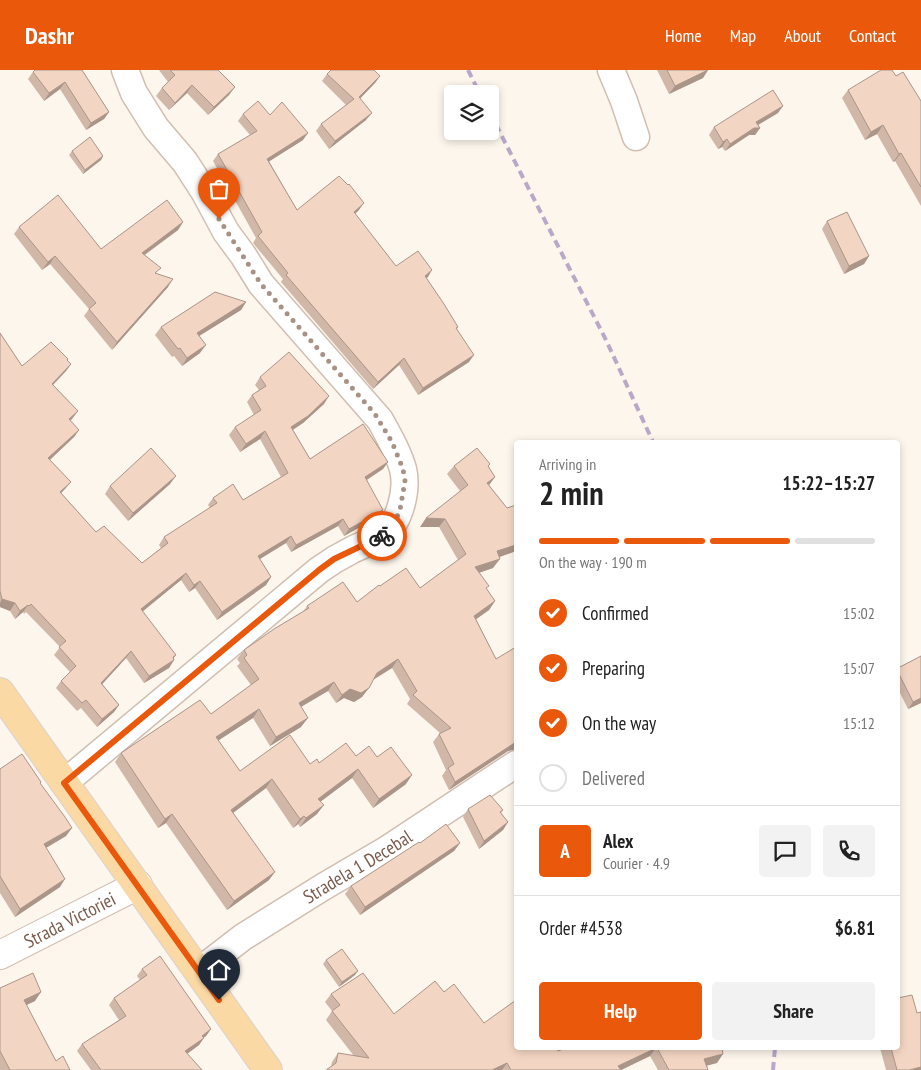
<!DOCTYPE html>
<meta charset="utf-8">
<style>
:root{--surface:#fff;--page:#f2f2f2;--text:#222;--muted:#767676;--line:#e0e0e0;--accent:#ea580c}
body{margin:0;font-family:"PT Sans Narrow",sans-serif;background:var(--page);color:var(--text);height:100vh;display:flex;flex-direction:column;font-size:19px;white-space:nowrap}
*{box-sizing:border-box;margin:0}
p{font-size:16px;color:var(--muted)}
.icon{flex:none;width:28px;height:28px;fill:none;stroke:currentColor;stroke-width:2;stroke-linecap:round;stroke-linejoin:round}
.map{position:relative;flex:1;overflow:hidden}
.details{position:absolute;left:514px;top:370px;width:386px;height:610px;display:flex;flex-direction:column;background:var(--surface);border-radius:5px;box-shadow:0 2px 8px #0003}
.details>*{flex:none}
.fabs{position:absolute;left:444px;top:15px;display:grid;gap:10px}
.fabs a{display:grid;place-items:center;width:55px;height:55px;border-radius:5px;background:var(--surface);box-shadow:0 2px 8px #0003;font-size:25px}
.pin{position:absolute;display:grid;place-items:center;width:42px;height:42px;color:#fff;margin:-51px -21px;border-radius:50% 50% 50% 0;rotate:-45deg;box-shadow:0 0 5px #0007}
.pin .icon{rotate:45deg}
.courier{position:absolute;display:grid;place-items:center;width:50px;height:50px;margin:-25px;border:4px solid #ea580c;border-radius:50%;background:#fff;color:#222;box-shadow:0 1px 6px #0007}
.summary em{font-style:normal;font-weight:700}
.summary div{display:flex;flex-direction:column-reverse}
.summary{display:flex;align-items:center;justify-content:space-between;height:85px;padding:0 25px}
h1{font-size:32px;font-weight:700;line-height:38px}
.bar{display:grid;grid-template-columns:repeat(4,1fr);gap:8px 5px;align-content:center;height:60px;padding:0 25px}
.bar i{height:6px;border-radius:4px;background:var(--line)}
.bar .current{background:var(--accent)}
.bar p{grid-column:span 4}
.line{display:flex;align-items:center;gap:12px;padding:0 25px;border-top:1px solid var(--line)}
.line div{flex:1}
.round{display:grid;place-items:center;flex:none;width:52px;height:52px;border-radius:5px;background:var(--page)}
ol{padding:0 25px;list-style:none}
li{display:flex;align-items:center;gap:15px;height:55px}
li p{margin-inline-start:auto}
li .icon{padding:5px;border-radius:50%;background:var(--accent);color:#fff;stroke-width:4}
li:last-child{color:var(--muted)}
li i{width:28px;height:28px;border:2px solid var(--line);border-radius:50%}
.cta{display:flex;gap:10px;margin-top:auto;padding:10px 25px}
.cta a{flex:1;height:58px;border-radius:5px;background:var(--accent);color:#fff;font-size:20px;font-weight:700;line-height:58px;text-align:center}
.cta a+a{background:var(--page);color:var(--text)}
header{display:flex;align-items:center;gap:30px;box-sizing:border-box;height:70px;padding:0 25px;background:var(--accent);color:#fff}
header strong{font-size:24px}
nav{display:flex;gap:28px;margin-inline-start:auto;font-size:18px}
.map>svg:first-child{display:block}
</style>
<header>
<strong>Dashr</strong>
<nav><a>Home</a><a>Map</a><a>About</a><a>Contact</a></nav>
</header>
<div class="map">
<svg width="921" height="1000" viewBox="0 0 921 1000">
<rect width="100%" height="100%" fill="#fdf6ec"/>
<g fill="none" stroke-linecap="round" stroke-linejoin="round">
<defs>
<g id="minor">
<path d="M611,0L624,31L636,67"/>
<path d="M64,713L319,500C330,492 340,486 352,480C361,475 374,472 383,465C400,453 408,419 403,399C398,382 389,366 380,350L261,214L243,185L226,162L205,123L185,92L156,58L134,23L125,0"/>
<path id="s1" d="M199,901L243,867L323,817L386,780L516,694"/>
</g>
<g id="tertiary">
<path id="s2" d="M0,885L138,815"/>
</g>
<path id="primary" d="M0,622L268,1000"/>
</defs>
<use href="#minor" stroke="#d1beb0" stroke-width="29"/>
<use href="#tertiary" stroke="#d1beb0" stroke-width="30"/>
<use href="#primary" stroke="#dad1cd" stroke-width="30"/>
<use href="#minor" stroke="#fff" stroke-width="26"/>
<use href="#tertiary" stroke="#fff" stroke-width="28"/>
<use href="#primary" stroke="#fbd9a5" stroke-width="28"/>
<path stroke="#b9a8c9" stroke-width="4" stroke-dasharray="8 5" stroke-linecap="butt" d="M468,0L480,24
M490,43L606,270L653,372
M773,1000L775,978"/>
</g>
<path fill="#d1b7a8" d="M82,0L109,42L104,49L86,60L60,19L44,31L28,9L33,2Z
M159,0H218L229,25L208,45L187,23L169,40L156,26L162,18L168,12Z
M657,0H708L703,8L669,24Z
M327,4L380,6L375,13L360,28L366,50L329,79L316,61L321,54L346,35L322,11Z
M896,6L921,31V136L895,91L893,92L877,64L865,70L842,28L848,20Z
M778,43L758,55L760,58L755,65H749L725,81L722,77L718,79L709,65L714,57Z
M243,44L270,45L303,70L269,91L297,140H359L355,144L396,196L428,207L426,208L458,257L457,259L469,292L418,325L399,295L373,319L281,212L283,209L253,173L256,168L213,91L218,84L250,65L238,51Z
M72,81L103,86L101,90L83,104L69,85Z
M827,151L869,186L864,194L844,204L822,159Z
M183,152L178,160L145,185L157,204L168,217L112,280L84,246L89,239L50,194L42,200L14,164L19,157L101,179Z
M246,232L241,240L199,266L200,283L182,296L174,286L172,287L155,265L161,257Z
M0,263L22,296L67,290L71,294L66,301L53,315L78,341L70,351L79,360L74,367L50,390L71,412L61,423L96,462L142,493L161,478L159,475L164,467L210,438L208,435L213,428L243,430L281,407L260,369L240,382L229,365L235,357L254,345L247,332L252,325L259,320L255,315L260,307L324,334L303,353L293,360L310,389L388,392L383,399L367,410L378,447L344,466L338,456L291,482L286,473L260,489L271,507L266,515L217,550L195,518L189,522L181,510L142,541L174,590L169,598L144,613L126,588L102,614L119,635L114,642L97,657L81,638L77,641L56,618L61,611L70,602L54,585L60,577L26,542L24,544L23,542L15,549L10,541L0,537Z
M454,396L488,397L495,407L489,415L507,438L516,435V481L499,487L493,498L479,503L487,520L495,531L489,540L476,549L496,589L516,577V679L508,681L449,720L442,706L446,700L433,672L440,663L407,634L410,629L392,598L373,610L362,627L354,632L344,628L336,633L328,621L301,637V657L270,676L253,648L218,670L240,701L310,694L356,686L377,687L406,714L373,738L352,708L320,732L317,744L300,757L298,754L293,758L266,718L233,743L269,810L227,840L166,753L158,758L115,692L121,683L211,644L251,615L237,596L240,593L237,589L244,580L303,542L307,536L357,532L380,516L420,518L458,490L439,457H420L460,421L447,404Z
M170,414L128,451L105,424L110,416Z
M921,586V633L908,639L898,619V598Z
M0,699L41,712L40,714L66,766L46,778L60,817L15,847L0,823Z
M468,739L503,740L501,743L508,752L503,760L479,779L463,747Z
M420,773H460L454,781L360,845L345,824L351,816Z
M326,890L355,905L339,917L323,894Z
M142,899L211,959L206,966L203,968L199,975L187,984L202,1000H91L77,981L82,974L119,950L109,935L114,928L140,910L137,906Z
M0,918L35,931L26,935L56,991L70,1000H0Z
M444,922L484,953L558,981L566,978H722L717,993L707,995L708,1000H658L650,986L621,1000H326L331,997L332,992L338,983L354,986L326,950L332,941L325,932L331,924L394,944Z
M917,943L921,1000H886L880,978H898Z"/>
<path fill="#aa9588" d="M708,0L703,8L669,24L675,16Z
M380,6L375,13L354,35L359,27Z
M65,12L60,19L44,31L49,23Z
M192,15L187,23L169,40L175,33Z
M235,17L229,25L208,45L214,37Z
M783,36L778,43L751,59L756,52Z
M109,42L104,49L86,60L91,53Z
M372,43L366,50L329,79L335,71Z
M883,55L877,64L865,70L871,62Z
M754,58H760L755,65H749L725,81L730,74Z
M308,63L303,70L262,96L267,89Z
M727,69L722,77L718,79L723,72Z
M901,83L895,91L893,92L899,84Z
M103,86L101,90L83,104L85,100Z
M364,133L359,140L349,149L354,142Z
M183,152L178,160L137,190L142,183Z
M55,186L50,194L42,200L48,192Z
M869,186L864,194L844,204L849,196Z
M432,200L428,207L420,213L425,206Z
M173,209L168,217L112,280L117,272Z
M246,232L241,240L191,271L197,263Z
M206,275L200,283L182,296L187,288Z
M474,285L469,292L418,325L423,318Z
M404,288L399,295L373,319L378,312Z
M71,294L66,301L47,321L52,314Z
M329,326L324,334L303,353L286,364L291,357Z
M78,341L72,349L64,357L69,349Z
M79,360L74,367L43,396L48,388Z
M265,361L260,369L240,382L246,374Z
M388,392L383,399L360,414L365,407Z
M176,406L170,414L128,451L133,443Z
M495,407L489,415L487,413Z
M71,412L65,419L55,429L60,422Z
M383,440L378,447L344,466L349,459Z
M426,448L445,449L439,457H420Z
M343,449L338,456L291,482L296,475Z
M291,466L286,473L253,493L258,486Z
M516,475V481L491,490L497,481Z
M500,489L493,498L469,506L475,497Z
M186,503L181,510L136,547L141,539Z
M271,507L266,515L217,550L222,542Z
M200,511L195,518L189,522L194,515Z
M2,529L15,533L10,541L0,537V533Z
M495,531L489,540L468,555L474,546Z
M28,535L23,542L15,549L20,541Z
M131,581L126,588L96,621L101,613Z
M176,585L170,593L174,590L169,598L144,613L149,606Z
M398,589L392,598L371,611L377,603Z
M334,612L328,621L292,642L299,633Z
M369,618L362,627L354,632L344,628L336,633L342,625L350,619Z
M921,628V633L908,639L913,632Z
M119,635L114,642L97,657L102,649Z
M259,639L253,648L210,676L216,667Z
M308,648L301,657L270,676L276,667Z
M514,672H516V679L508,681L449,720L455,712Z
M358,699L352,708L312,738L318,729Z
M412,705L406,714L373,738L379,729Z
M272,709L266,718L225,749L231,740Z
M324,735L317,744L300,757L306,748Z
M172,744L166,753L158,758L165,749Z
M304,746L298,754L293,758L300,749Z
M508,752L503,760L479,779L484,771Z
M72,758L66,766L39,782L44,774Z
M460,773L454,781L360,845L365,837Z
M275,802L269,810L227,840L234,831Z
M65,809L60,817L15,847L20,839Z
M358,901L355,905L339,917L342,912Z
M41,922L35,931L18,939L24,930Z
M211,959L206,966L197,973L202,966Z
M204,968L199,975L180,989L185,981Z
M656,978L650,986L621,1000H615L618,996Z
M723,984L717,993L698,998L704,989Z
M507,993L502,1000H492Z
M921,997V1000H909Z"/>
<path fill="#f3d5c3" stroke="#aa9588" d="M35,0H82L109,42L91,53L65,12L49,23L33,2Z
M170,0H218L235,17L214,37L192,15L175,33L162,18L175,5Z
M331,0H374L380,6L359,27L372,43L335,71L321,54L354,29L327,4Z
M667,0H708L675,16Z
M881,0H892L896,6L903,2L921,31V117L901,83L899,84L883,55L871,62L848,20Z
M773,20L783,36L756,52L760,58H754L730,74L727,69L723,72L714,57Z
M258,31L270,45L282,32L308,63L267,89L297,140L339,106L348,115L349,114L364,133L354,142L396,196L418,181L432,200L425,206L444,234L458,257L456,258L474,285L423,318L404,288L378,312L286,205L288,203L258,166L262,162L218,84L257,61L243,44Z
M90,67L103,86L85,100L72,81Z
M58,125L101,179L167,130L183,152L142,183L161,198L155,203L173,209L117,272L89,239L96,233L55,186L48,192L19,157Z
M847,142L869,186L849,196L827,151Z
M215,222L246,232L197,263L206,275L187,288L180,278L178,279L161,257Z
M0,263L22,296L51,272L68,289L67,290L71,294L52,314L78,341L69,349L79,360L48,388L71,412L60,422L96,462L104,456L142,493L168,473L164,467L217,433L213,428L233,414L243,430L288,403L265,361L246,374L235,357L261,340L252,325L266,316L260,307L289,282L329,326L308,346L291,357L310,389L363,354L388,392L365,407L383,440L349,459L343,449L296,475L291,466L258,486L271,507L222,542L200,511L194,515L186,503L141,539L176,585L173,587L174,590L149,606L131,581L101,613L119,635L102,649L86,630L82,633L61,611L76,596L59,577L66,571L31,534L29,536L28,535L20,541L15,533L2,529L0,521Z
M151,378L176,406L133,443L110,416Z
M477,378L490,394L488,396L495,407L487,413L507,438L516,435V475L497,481L500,489L475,497L489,516L486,518L495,531L474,546L496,589L516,577V672L455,712L448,698L454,694L439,664L451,658L413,625L417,621L398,589L377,603L369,618L361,623L350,619L342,625L334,612L299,633L308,648L276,667L259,639L216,667L240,701L290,665L310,694L317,689L319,693L346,673L356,686L369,676L377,687L391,677L412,705L379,729L358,699L318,729L324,735L306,748L304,746L300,749L272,709L231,740L275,802L234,831L172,744L165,749L121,683L200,630L211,644L259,609L244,588L247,585L244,580L274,559L309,538L307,536L343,512L357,532L379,515L380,516L406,498L420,518L466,484L445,449L426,448L468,415L454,396Z
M921,586V628L913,632L898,602V598Z
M22,684L41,712L40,713L65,747L72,758L44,774L65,809L20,839L0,806V699Z
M490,725L503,740L500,742L508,752L484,771L468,739Z
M446,754L460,773L365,837L351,816L419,772L420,773Z
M342,879L358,901L342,912L326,890Z
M160,886L211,959L202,966L204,968L185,981L202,1000H101L82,974L126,946L114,928L147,905L142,899Z
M33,903L41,922L24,930L56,991L63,986L70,1000H10L0,981V918Z
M363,903L394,944L435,911L444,922L454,914L484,953L516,930V978H556L558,981L566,978H656L618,996L621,1000H511L507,993L492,1000H326L336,993L338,983L369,988L332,941L340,935L331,924Z
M912,925L917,943L921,942V997L909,1000H897L891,978H898V928Z
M657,978H722L723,984L704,989L708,1000H669Z"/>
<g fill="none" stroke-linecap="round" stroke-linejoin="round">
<path stroke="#a89285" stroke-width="5" stroke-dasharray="0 9" d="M219,149L261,214L375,344L392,372L403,399L405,411L400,440L396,449L382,466"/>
<path stroke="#ea580c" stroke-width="6" d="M219,930L64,713L319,500L334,489L382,466"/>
</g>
<g text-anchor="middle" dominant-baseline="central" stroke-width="4.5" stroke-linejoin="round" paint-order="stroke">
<g font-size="19" fill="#7a5c4d" stroke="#fffaf3">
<text stroke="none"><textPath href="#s1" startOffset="190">Stradela 1 Decebal</textPath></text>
<text stroke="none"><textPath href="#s2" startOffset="78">Strada Victoriei</textPath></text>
</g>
</g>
</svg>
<div class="fabs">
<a><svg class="icon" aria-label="layers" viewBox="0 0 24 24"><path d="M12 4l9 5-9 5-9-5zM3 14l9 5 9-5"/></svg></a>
</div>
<div class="pin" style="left:219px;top:149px;background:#ea580c"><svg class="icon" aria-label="bag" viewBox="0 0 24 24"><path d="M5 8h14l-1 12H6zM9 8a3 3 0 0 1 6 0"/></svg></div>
<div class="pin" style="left:219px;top:930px;background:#1f2937"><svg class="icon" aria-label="home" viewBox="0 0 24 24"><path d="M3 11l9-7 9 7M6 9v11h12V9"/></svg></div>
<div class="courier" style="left:382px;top:466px"><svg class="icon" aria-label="bike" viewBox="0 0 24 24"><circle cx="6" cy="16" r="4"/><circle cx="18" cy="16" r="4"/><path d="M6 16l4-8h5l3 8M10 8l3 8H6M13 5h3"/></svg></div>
<section class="details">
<div class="summary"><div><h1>2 min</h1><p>Arriving in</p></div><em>15:22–15:27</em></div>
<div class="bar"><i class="current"></i><i class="current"></i><i class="current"></i><i></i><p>On the way · 190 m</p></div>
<ol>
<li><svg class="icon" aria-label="check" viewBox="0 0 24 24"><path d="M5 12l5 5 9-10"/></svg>Confirmed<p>15:02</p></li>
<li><svg class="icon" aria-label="check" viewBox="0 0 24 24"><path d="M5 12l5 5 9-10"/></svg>Preparing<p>15:07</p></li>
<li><svg class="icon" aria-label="check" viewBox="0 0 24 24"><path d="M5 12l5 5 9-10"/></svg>On the way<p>15:12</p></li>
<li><i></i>Delivered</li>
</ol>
<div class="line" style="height:90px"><b class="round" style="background:var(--accent);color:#fff">A</b><div><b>Alex</b><p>Courier · 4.9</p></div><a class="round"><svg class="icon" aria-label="chat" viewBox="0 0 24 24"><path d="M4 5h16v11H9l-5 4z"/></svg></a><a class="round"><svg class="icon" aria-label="phone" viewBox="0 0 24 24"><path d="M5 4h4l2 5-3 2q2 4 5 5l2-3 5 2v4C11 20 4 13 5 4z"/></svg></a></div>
<div class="line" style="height:65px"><div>Order #4538</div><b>$6.81</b></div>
<div class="cta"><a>Help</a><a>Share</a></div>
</section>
</div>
